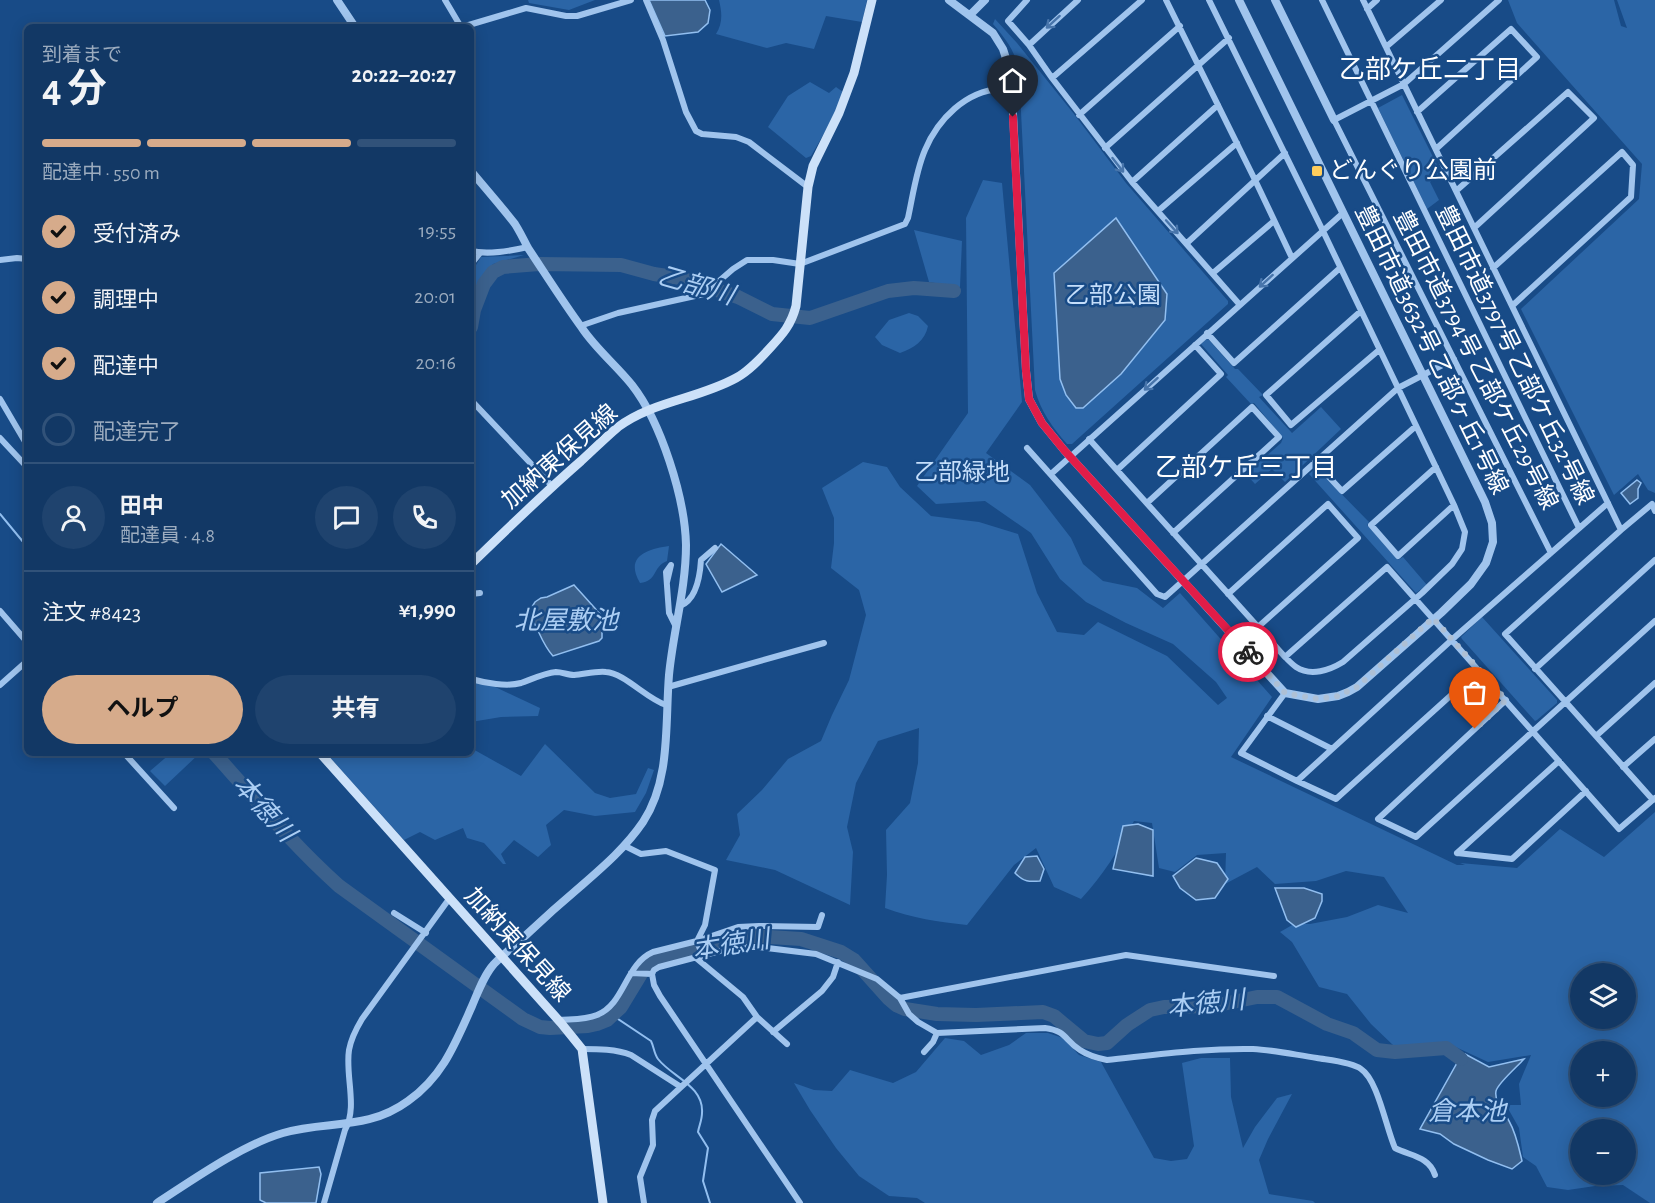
<!DOCTYPE html>
<html lang="ja">
<meta charset="utf-8">
<style>
:root{--surface:#123865;--page:#1f436e;--text:#f1f3f6;--muted:#9cacbf;--line:#315279;--accent:#d6ab8b}
body{margin:0;font-family:"Alegreya Sans","Noto Sans JP",sans-serif;background:var(--page);color:var(--text);height:100vh;display:flex;flex-direction:column;font-size:22px;white-space:nowrap}
*{box-sizing:border-box;margin:0}
p{font-size:20px;color:var(--muted)}
.icon{flex:none;width:33px;height:33px;fill:none;stroke:currentColor;stroke-width:2;stroke-linecap:round;stroke-linejoin:round}
.map{position:relative;flex:1;overflow:hidden}
.sheet{position:absolute;left:24px;top:24px;width:450px;height:732px;display:flex;flex-direction:column;background:var(--surface);border-radius:9px;box-shadow:0 3px 15px #0003,0 0 0 2px var(--line)}
.sheet>*{flex:none}
.controls{position:absolute;left:1570px;top:963px;display:grid;gap:12px}
.controls a{display:grid;place-items:center;width:66px;height:66px;border-radius:50%;background:var(--surface);box-shadow:0 3px 15px #0003,0 0 0 2px var(--line);font-size:30px}
.pin{position:absolute;display:grid;place-items:center;width:51px;height:51px;color:#fff;margin:-62px -26px;border-radius:50% 50% 50% 0;rotate:-45deg;box-shadow:0 0 6px #0007}
.pin .icon{rotate:45deg}
.courier{position:absolute;display:grid;place-items:center;width:60px;height:60px;margin:-30px;border:4px solid #e11d48;border-radius:50%;background:#fff;color:#222;box-shadow:0 2px 8px #0007}
.headline em{font-style:normal;font-weight:700}
.headline div{display:flex;flex-direction:column-reverse}
.headline{display:flex;align-items:center;justify-content:space-between;height:102px;padding:0 18px}
h1{font-size:39px;font-weight:700;line-height:45px}
.bar{display:grid;grid-template-columns:repeat(4,1fr);gap:9px 6px;align-content:center;height:72px;padding:0 18px}
.bar i{height:8px;border-radius:4px;background:var(--line)}
.bar .selected{background:var(--accent)}
.bar p{grid-column:span 4}
.line{display:flex;align-items:center;gap:15px;padding:0 18px;border-top:2px solid var(--line)}
.line div{flex:1}
.round{display:grid;place-items:center;flex:none;width:63px;height:63px;border-radius:32px;background:var(--page)}
ol{padding:0 18px;list-style:none}
li{display:flex;align-items:center;gap:18px;height:66px}
li p{margin-inline-start:auto}
li .icon{padding:6px;border-radius:50%;background:var(--accent);color:#111;stroke-width:4}
li:last-child{color:var(--muted)}
li i{width:33px;height:33px;border:3px solid var(--line);border-radius:50%}
.primary-button{display:flex;gap:12px;margin-top:auto;padding:12px 18px}
.primary-button a{flex:1;height:69px;border-radius:36px;background:var(--accent);color:#111;font-size:24px;font-weight:700;line-height:69px;text-align:center}
.primary-button a+a{background:var(--page);color:var(--text)}
.map>svg:first-child{display:block}
</style>
<div class="map">
<svg width="1655" height="1203" viewBox="0 0 1655 1203">
<rect width="100%" height="100%" fill="#184b87"/>
<path fill="#2b65a6" fill-rule="evenodd" d="M528,0H595L569,10L529,3Z
M719,0H867L862,22L826,16L814,49L786,43L767,48L716,34C723,23 722,13 719,0Z
M1508,0H1614L1621,26L1627,28L1617,0H1655V493L1648,490L1638,474L1614,495L1521,309L1639,199L1642,164L1517,23Z
M995,19L1017,43L1074,114L1126,183L1228,301V304L1072,444H1067C1053,428 1041,412 1035,390L1019,72C1015,50 1007,41 993,24Z
M810,82L829,93L836,87L843,92L833,118L811,156L806,158L768,127L788,96Z
M1402,95L1441,173L1430,182L1439,200L1427,209L1378,108Z
M983,180L1002,183L1022,402L986,453L1030,485L1071,538L1083,564L1103,581L1137,588L1163,608L1180,593L1272,697L1231,757L1457,865H1465L1460,863L1517,868L1560,829L1604,857L1655,812V1203H1650L1623,1185L1595,1186L1568,1190L1547,1187L1536,1166L1523,1157L1519,1128L1506,1105H1521L1519,1084L1531,1055L1488,1062L1447,1043L1394,1046L1371,1024L1347,994L1319,987L1292,942L1280,932L1294,924H1310L1347,917L1378,905L1408,913L1384,877L1346,871L1316,881L1275,884L1257,867L1225,884L1226,853L1197,855L1175,872L1159,868L1152,823L1134,821C1118,851 1104,874 1081,899L1054,887L1036,848L1014,865L967,925C939,922 912,918 885,908L887,875L886,830L910,803L918,763L919,728L878,741L856,783L847,827L853,852L850,905L775,870L726,860L740,835L737,814L762,790L788,759L821,741L832,715L849,680L866,615L859,590L831,568L834,543V518L822,488L863,462L887,467L900,487L931,516L979,522L1018,534L1037,593L1057,632L1084,635L1098,622L1167,656L1218,705L1227,698L1216,682L1173,644L1126,623L1086,602L1060,579L1031,533L985,501L936,504L917,486L968,413L966,218ZM1581,974H1626V1018H1581ZM1581,1052H1626V1096H1581ZM1581,1130H1626V1174H1581Z
M914,230L962,241L960,287L929,282Z
M524,255L493,264L483,276L471,305V273L481,257Z
M909,313L918,316L928,326C925,341 914,348 900,353L882,345L875,337L889,320Z
M1206,339L1209,340L1235,369H1238L1263,395L1259,397L1292,433L1321,407L1341,429L1285,482L1272,469L1255,484L1246,474L1281,443L1283,438L1254,403L1251,404L1226,377L1228,375L1201,344Z
M1316,468L1369,522L1367,525L1398,560L1403,557L1427,585L1416,593L1309,474Z
M669,546L667,561C652,567 658,581 640,583C624,556 648,549 669,546Z
M1482,617L1557,700V703L1537,720L1535,721L1462,639L1461,637Z
M471,678L489,684L540,708L538,716L501,717L471,722Z
M545,744L595,793L610,798L636,794L648,768L654,770L646,793L635,812L595,816L564,810L546,825L551,845L538,857L514,840L501,854L506,864H503L484,843L467,838L463,828L435,840L420,832L404,840L326,753H471V748L521,776Z
M171,753H200L165,786L150,771Z
M1026,1033H1048L1063,1038L1079,1055L1101,1062L1154,1158L1171,1161L1187,1159L1194,1146L1182,1063L1201,1058H1230L1231,1097L1243,1148L1255,1127L1277,1098L1292,1094L1268,1139L1259,1160L1269,1194L1313,1201L1315,1203H925L917,1198L889,1196L859,1176L836,1148L810,1110L794,1083L814,1090L832,1091L850,1070L893,1083L916,1072L945,1038L964,1041L981,1055L1009,1045Z"/>
<path fill="#3b618d" stroke="#92bff0" stroke-width="1.5" d="M649,0H705L710,10L708,23L698,32L665,36Z
M1116,218L1167,294L1165,320L1121,374L1083,408H1076L1066,395L1060,379L1054,273Z
M1637,480L1641,483L1638,489V498L1630,504L1621,493Z
M721,544L757,575L722,592L706,564Z
M574,585L602,616V638L599,641L553,656C541,643 538,626 528,613L535,602L541,598L547,597Z
M1138,824L1153,830V876L1113,869L1123,826Z
M1037,856L1044,869L1040,881C1029,882 1024,882 1015,873L1025,857Z
M1196,858L1217,863L1228,879L1215,898L1196,900L1180,888L1173,876Z
M1275,888H1304L1322,894V901L1315,918L1296,927L1287,920Z
M1465,1054L1489,1067L1524,1059C1518,1066 1498,1083 1496,1091C1494,1102 1505,1112 1509,1121C1516,1133 1519,1148 1522,1161L1512,1169L1488,1160L1454,1144L1440,1134L1420,1129L1457,1063Z
M319,1167L321,1174L316,1203H266L260,1200V1173Z"/>
<g fill="none" stroke-linecap="round" stroke-linejoin="round">
<path stroke="#92bff0" stroke-width="2" d="M0,514L24,543L27,544
M612,1015L651,1041C654,1047 654,1054 658,1059C672,1077 704,1086 702,1113C702,1120 699,1126 698,1132L708,1148L703,1181L710,1203"/>
<path stroke="#3b618d" stroke-width="14" d="M471,327L474,310L484,284L493,272L503,267L539,264L621,265L654,274L680,278L738,297L772,314L810,318L888,291L914,288L954,291
M214,753C255,799 294,846 339,886L523,1019L540,1027L550,1028L588,1026L597,1024L607,1020L621,1007L644,969L652,962L660,959L756,936L801,939L841,952L854,960L889,999L896,1005L905,1009L937,1014L976,1015L1043,1012L1054,1016L1084,1041L1098,1044L1107,1043L1127,1025L1150,1010L1164,1007L1213,1006L1257,997H1277L1327,1024L1353,1033L1377,1050L1395,1052L1446,1048L1461,1059"/>
<path stroke="#a0c4ed" stroke-width="6" d="M445,0L461,27
M646,0L663,40L686,112L696,131L702,134L736,137L749,142L808,187
M1027,0L1008,21L1029,45L1052,78L1132,182L1240,305
M1166,0L1255,180L1292,258
M1322,0L1579,528
M1363,0L1621,530
M1499,0L1404,84L1334,120L1551,553
M1367,9L1377,0
M462,27L526,8L566,16H577L631,0
M1029,45L1078,0
M1386,47L1441,0
M1052,78L1142,0
M1417,112L1511,29L1537,57L1436,149
M1079,115L1180,26
M1105,148L1229,38
M1132,182L1218,105
M1456,191L1568,92L1594,118L1474,228
M1158,211L1237,143
M1187,243L1285,153
M471,251C489,255 510,251 528,247
M0,260L17,258L27,259
M471,264L480,253
M1493,268L1622,152L1633,165L1631,197L1512,306
M1213,273L1274,221
M1361,311L1266,395L1291,425L1379,350
M580,326L618,313L704,294L733,269L747,260H773L800,264L905,224L908,218C913,195 916,171 925,150C938,119 966,91 1000,89
M1207,333L1234,363L1340,268
M0,399L27,445
M471,400L552,486
M0,438L27,467
M1089,439L1285,657C1289,661 1293,665 1296,667C1311,677 1330,670 1343,662L1422,593L1452,564L1462,549L1465,532L1454,505L1323,231L1209,0
M1027,448L1157,594L1165,597L1398,388L1454,359
M1315,462L1342,491L1416,426
M1436,467L1371,525L1398,556L1454,505
M1117,470L1221,374L1195,345
M1051,474L1343,213
M1147,503L1252,407L1279,437L1173,533
M667,582L671,565L666,572L669,613L675,625
M471,594L480,593
M1228,594L1328,504L1358,538L1258,627
M680,606C696,600 700,576 701,560L715,548
M0,611L27,642
M1285,657L1387,567L1619,829L1655,798
M1535,669L1655,560
M471,679C485,683 507,687 521,683C532,679 545,673 556,672C562,672 568,675 574,675C585,674 596,671 606,672C624,673 647,699 666,705
M0,685L27,661
M668,687L824,643
M1285,693L1241,753L1297,781L1336,799L1479,670
M1506,700L1378,819L1416,837L1655,621
M1267,716L1332,749
M1596,736L1655,683
M124,753L174,808
M1623,767L1655,739
M1297,781L1456,636L1608,503
M1653,800L1505,634L1621,530L1652,504L1655,511
M625,846L641,854L666,851L715,870L705,925L697,941L701,952L697,957
M1457,853L1512,859L1586,791
M1457,853L1559,761
M394,913L426,933
M696,958L743,997L757,1017L787,1044
M631,973L652,974
M652,974L654,970L659,967L735,947H759L816,954L877,979L900,998L909,1014L918,1022L937,1033L1045,1028C1067,1031 1064,1040 1080,1050C1089,1056 1097,1058 1107,1060C1155,1055 1205,1048 1253,1049C1274,1050 1296,1055 1317,1058C1328,1060 1352,1062 1361,1069C1378,1080 1386,1128 1395,1148C1410,1156 1429,1156 1435,1175
M652,974L654,985L660,996L800,1203
M900,998L1126,955L1274,976
M559,1020C571,1019 585,1020 597,1015C625,1004 625,964 653,952L697,941L738,927L759,926L818,927L822,915
M773,1032L822,991L833,977L838,962
M582,1049C598,1049 616,1049 631,1055L681,1087
M924,1052L933,1042L937,1033
M324,1203L345,1130C358,1107 345,1076 349,1050C351,1039 356,1029 362,1019L449,899
M644,1203L640,1177L653,1145L652,1120L655,1111L757,1017"/>
<path stroke="#a0c4ed" stroke-width="8" d="M337,0L355,27
M949,0L993,33L1003,49L1011,74L1026,371L1029,399L1042,423L1064,450L1285,693L1318,699L1338,696L1348,692L1357,687L1441,613L1471,584L1486,563L1493,542L1492,523L1485,502L1239,0
M1275,0L1334,120
M970,15L985,0
M157,1203C194,1179 242,1145 283,1133C327,1120 367,1131 408,1101C443,1076 455,1044 472,1006C478,992 484,975 494,964C504,954 515,945 525,936C543,919 562,902 581,886C604,866 626,847 643,822C671,780 665,723 669,675C673,632 686,589 686,545C685,498 661,422 632,385C616,365 596,349 582,328C563,302 546,275 528,248C524,240 520,232 515,224C501,206 486,189 471,171"/>
<path stroke="#cce1f9" stroke-width="9" d="M471,564C507,529 543,494 581,461C593,450 605,438 618,427C653,401 698,399 736,378C749,371 760,359 770,348C783,334 791,325 796,306L808,187L813,166L839,113L854,73L872,0
M320,753L561,1023L582,1049L603,1203"/>
</g>
<defs><path id="oneway-shaft" d="M-6 0H5M1.5-3L5.5 0L1.5 3" fill="none" stroke-width="1.6" stroke-linecap="round" stroke-linejoin="round" transform="scale(1.5)"/></defs>
<g stroke="#4875ab">
<use href="#oneway-shaft" transform="translate(1053 22) rotate(138)"/>
<use href="#oneway-shaft" transform="translate(1118 165) rotate(52)"/>
<use href="#oneway-shaft" transform="translate(1172 227) rotate(48)"/>
<use href="#oneway-shaft" transform="translate(1266 281) rotate(138)"/>
<use href="#oneway-shaft" transform="translate(1151 384) rotate(138)"/>
</g>
<g fill="none" stroke-linecap="round" stroke-linejoin="round">
<path stroke="#aec0d5" stroke-width="6" stroke-dasharray="0 10.8" d="M1248,652L1285,693L1318,699L1338,696L1357,687L1433,618L1506,700L1475,729"/>
<path stroke="#e11d48" stroke-width="8" d="M1013,117L1026,371L1029,399L1042,423L1064,450L1248,652"/>
</g>
<rect fill="#ffcd5c" stroke="#184b87" stroke-width="2" x="1311" y="165" width="12" height="12" rx="3"/>
<g text-anchor="middle" dominant-baseline="central" stroke-width="5" stroke-linejoin="round" paint-order="stroke">
<g font-size="24" fill="#fff" stroke="#184b87" text-anchor="start">
<text x="1329" y="171">どんぐり公園前</text>
</g>
<g font-size="24" fill="#c5defa" stroke="#184b87">
<text x="1113" y="296">乙部公園</text>
<text x="962" y="473">乙部緑地</text>
</g>
<g font-size="24" fill="#fff" stroke="#184b87">
<text transform="translate(1431 350) rotate(64)">豊田市道3632号 乙部ヶ丘1号線</text>
<text transform="translate(1514 355) rotate(64)">豊田市道3797号 乙部ケ丘32号線</text>
<text transform="translate(1475 360) rotate(63)">豊田市道3794号 乙部ケ丘29号線</text>
<text transform="translate(560 457) rotate(-41)">加納東保見線</text>
<text transform="translate(517 945) rotate(48)">加納東保見線</text>
</g>
<g font-size="26" fill="#fff" stroke="#184b87">
<text x="1430" y="70">乙部ケ丘二丁目</text>
<text x="1246" y="468">乙部ケ丘三丁目</text>
</g>
<g font-size="26" font-style="italic" fill="#abcef4" stroke="#184b87">
<text transform="translate(696 286) rotate(16)">乙部川</text>
<text x="566" y="621">北屋敷池</text>
<text transform="translate(264 809) rotate(48)">本徳川</text>
<text transform="translate(731 945) rotate(-9)">本徳川</text>
<text transform="translate(1206 1004) rotate(-6)">本徳川</text>
<text x="1467" y="1112">倉本池</text>
</g>
</g>
</svg>
<div class="controls">
<a><svg class="icon" aria-label="layers" viewBox="0 0 24 24"><path d="M12 4l9 5-9 5-9-5zM3 14l9 5 9-5"/></svg></a>
<a>+</a>
<a>−</a>
</div>
<div class="pin" style="left:1475px;top:729px;background:#ea580c"><svg class="icon" aria-label="bag" viewBox="0 0 24 24"><path d="M5 8h14l-1 12H6zM9 8a3 3 0 0 1 6 0"/></svg></div>
<div class="pin" style="left:1013px;top:117px;background:#1f2937"><svg class="icon" aria-label="home" viewBox="0 0 24 24"><path d="M3 11l9-7 9 7M6 9v11h12V9"/></svg></div>
<div class="courier" style="left:1248px;top:652px"><svg class="icon" aria-label="bike" viewBox="0 0 24 24"><circle cx="6" cy="16" r="4"/><circle cx="18" cy="16" r="4"/><path d="M6 16l4-8h5l3 8M10 8l3 8H6M13 5h3"/></svg></div>
<section class="sheet">
<div class="headline"><div><h1>4 分</h1><p>到着まで</p></div><em>20:22–20:27</em></div>
<div class="bar"><i class="selected"></i><i class="selected"></i><i class="selected"></i><i></i><p>配達中 · 550 m</p></div>
<ol>
<li><svg class="icon" aria-label="check" viewBox="0 0 24 24"><path d="M5 12l5 5 9-10"/></svg>受付済み<p>19:55</p></li>
<li><svg class="icon" aria-label="check" viewBox="0 0 24 24"><path d="M5 12l5 5 9-10"/></svg>調理中<p>20:01</p></li>
<li><svg class="icon" aria-label="check" viewBox="0 0 24 24"><path d="M5 12l5 5 9-10"/></svg>配達中<p>20:16</p></li>
<li><i></i>配達完了</li>
</ol>
<div class="line" style="height:108px"><a class="round"><svg class="icon" aria-label="person" viewBox="0 0 24 24"><circle cx="12" cy="8" r="4"/><path d="M4 21q1-7 8-7t8 7"/></svg></a><div><b>田中</b><p>配達員 · 4.8</p></div><a class="round"><svg class="icon" aria-label="chat" viewBox="0 0 24 24"><path d="M4 5h16v11H9l-5 4z"/></svg></a><a class="round"><svg class="icon" aria-label="phone" viewBox="0 0 24 24"><path d="M5 4h4l2 5-3 2q2 4 5 5l2-3 5 2v4C11 20 4 13 5 4z"/></svg></a></div>
<div class="line" style="height:78px"><div>注文 #8423</div><b>¥1,990</b></div>
<div class="primary-button"><a>ヘルプ</a><a>共有</a></div>
</section>
</div>
